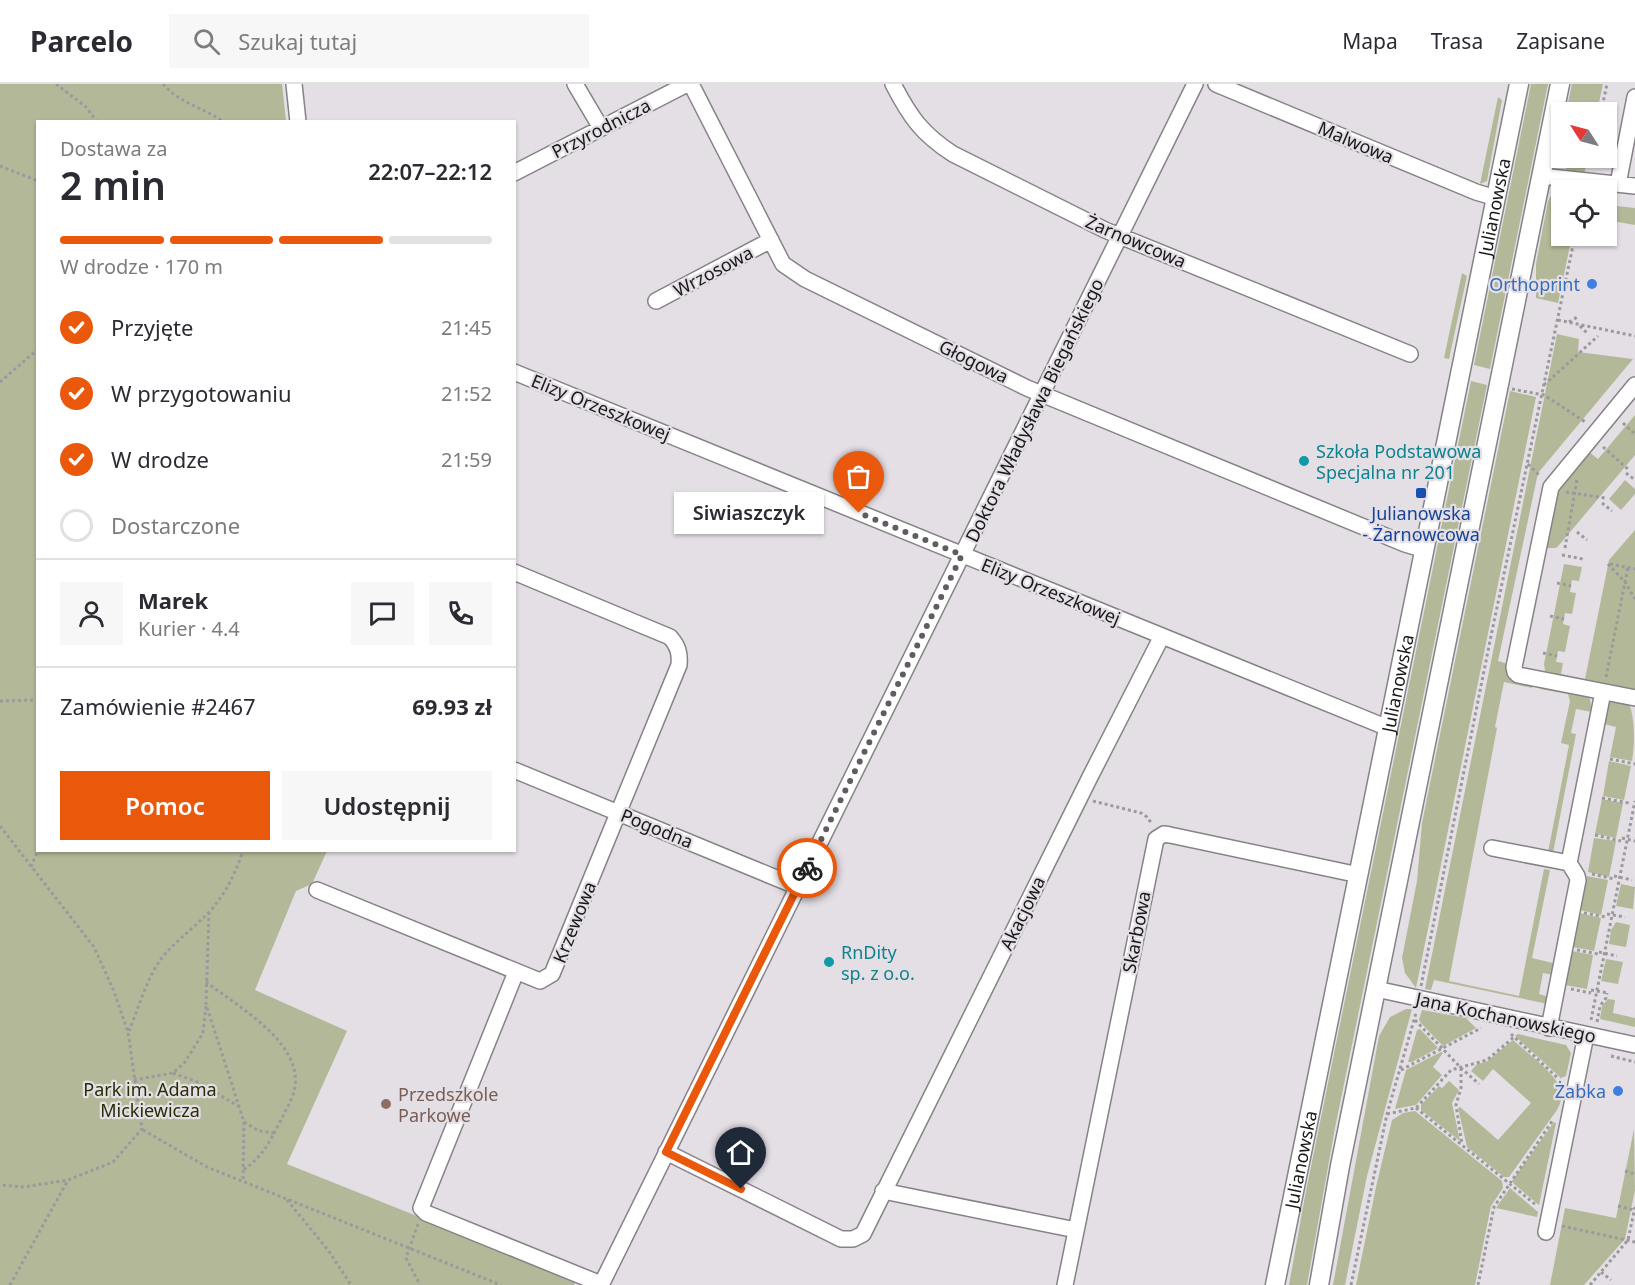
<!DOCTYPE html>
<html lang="pl">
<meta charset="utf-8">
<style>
:root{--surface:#fff;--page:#f7f7f7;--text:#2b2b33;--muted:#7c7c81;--line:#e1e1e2;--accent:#ea580c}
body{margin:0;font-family:"Noto Sans",sans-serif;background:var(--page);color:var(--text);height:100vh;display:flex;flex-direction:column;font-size:22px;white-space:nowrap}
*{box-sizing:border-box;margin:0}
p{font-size:20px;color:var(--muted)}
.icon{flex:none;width:33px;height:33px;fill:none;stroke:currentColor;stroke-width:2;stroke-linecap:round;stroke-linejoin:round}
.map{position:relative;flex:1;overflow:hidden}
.panel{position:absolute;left:36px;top:36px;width:480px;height:732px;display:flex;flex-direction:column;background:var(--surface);border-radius:0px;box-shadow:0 2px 4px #0004}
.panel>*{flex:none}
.needle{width:39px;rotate:306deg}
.buttons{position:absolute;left:1551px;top:18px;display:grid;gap:12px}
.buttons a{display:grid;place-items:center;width:66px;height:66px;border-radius:0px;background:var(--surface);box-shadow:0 2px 4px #0004;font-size:30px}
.pin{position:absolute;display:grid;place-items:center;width:51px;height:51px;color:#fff;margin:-62px -26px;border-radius:50% 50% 50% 0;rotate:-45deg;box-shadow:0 0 6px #0007}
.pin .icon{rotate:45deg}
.courier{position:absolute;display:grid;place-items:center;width:60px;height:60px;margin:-30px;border:4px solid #ea580c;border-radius:50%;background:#fff;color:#222;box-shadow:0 2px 8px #0007}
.bubble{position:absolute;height:42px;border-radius:0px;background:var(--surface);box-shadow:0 2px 4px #0004;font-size:20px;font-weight:600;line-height:42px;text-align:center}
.headline em{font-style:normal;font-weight:600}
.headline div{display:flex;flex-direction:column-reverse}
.headline{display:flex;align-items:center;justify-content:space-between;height:102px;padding:0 24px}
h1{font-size:39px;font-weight:600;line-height:45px}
.bar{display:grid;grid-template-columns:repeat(4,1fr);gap:9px 6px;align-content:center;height:72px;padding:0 24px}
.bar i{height:8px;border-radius:4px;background:var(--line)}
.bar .on{background:var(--accent)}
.bar p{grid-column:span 4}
.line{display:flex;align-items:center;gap:15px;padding:0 24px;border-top:2px solid var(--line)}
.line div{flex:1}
.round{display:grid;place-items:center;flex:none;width:63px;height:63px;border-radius:0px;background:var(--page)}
ol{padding:0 24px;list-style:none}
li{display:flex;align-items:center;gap:18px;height:66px}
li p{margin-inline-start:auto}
li .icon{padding:6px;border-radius:50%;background:var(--accent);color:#fff;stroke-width:4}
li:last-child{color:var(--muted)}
li i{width:33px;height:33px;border:3px solid var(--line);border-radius:50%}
.primary-button{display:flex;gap:12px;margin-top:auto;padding:12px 24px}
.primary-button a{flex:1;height:69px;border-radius:0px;background:var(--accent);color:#fff;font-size:24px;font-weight:600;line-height:69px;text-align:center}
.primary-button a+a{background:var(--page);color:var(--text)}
header{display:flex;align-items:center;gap:36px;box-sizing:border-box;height:84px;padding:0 30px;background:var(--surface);border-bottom:2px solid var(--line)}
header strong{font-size:28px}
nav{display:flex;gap:33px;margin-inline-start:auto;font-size:21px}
.search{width:420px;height:54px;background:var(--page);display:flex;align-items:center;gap:15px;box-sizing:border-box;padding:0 21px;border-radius:0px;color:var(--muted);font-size:22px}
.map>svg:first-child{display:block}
</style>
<header>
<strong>Parcelo</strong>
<div class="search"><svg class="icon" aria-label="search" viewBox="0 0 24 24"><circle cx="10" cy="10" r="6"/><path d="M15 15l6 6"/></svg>Szukaj tutaj</div>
<nav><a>Mapa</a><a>Trasa</a><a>Zapisane</a></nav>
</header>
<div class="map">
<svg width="1635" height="1201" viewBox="0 0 1635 1201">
<rect width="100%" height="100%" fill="#e4dfe5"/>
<path fill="#b3b998" d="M0,0H282L286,37L38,38V766L327,767L312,800L296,807L255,906L347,947L287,1080L577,1196L574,1201H0Z
M1531,0H1548L1490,285L1474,281Z
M1572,0H1603L1597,28H1566Z
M1498,13L1502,16L1487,97L1480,100Z
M1561,53L1562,74H1588L1584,90C1558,87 1557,76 1561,53Z
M1562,104H1576L1580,106H1562V152H1572L1558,219L1536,214V180L1548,117L1552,110Z
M1607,121L1635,124V141L1607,136Z
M1462,189L1467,192L1449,275L1444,274Z
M1557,250L1579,255L1578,268L1633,275L1538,389L1498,577L1505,579L1508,587L1532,601V604L1504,598L1495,643L1497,644L1449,897L1519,912L1544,785L1550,786L1532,874L1557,880L1554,891L1543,889L1539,910L1549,913L1548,920L1434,896L1431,906L1425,905Z
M1471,297L1487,301L1335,1044L1307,1201H1289L1305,1112Z
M1510,307L1536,313L1416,904L1405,889L1402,874L1417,797L1422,739Z
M1635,331V371L1560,460L1556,464H1547L1545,460L1557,406L1589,368L1598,375Z
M1625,396L1635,405V410L1621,426L1609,415Z
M1635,446V611L1548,592L1545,587L1544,580L1564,480L1582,483L1579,497L1572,496L1570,508L1576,509L1572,530L1565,529L1563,540L1570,542L1565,568L1558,567L1556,578L1563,579L1561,590L1585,595L1609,476Z
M1541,602L1587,611L1590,615L1592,628L1576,625L1571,649L1576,650L1553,769L1548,768L1569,661L1561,659L1570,617L1568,610L1540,605Z
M1609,615L1629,619C1635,635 1635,659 1632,677L1610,673L1616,643L1604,640Z
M1609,677L1631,682L1624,716L1603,712Z
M1602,715L1623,719L1616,754L1595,750Z
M1594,754L1616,757L1609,793L1588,788Z
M1587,792L1608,796L1601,831L1580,826Z
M1621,800L1635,803L1633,825L1616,822Z
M1579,829L1601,834L1594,867L1573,863Z
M1616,838L1630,841L1626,863L1609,860L1611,846Z
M1572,867L1593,871L1587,905L1565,901Z
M1606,875L1623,878L1618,900L1601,897Z
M1608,915L1615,916L1613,929L1635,934V943L1600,935L1602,922Z
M1406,925H1412L1367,1092L1345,1201H1333L1379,952L1390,933Z
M1422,926L1466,934L1476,944L1443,962L1421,939L1419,936Z
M1420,945L1438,964L1412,978H1408L1417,946Z
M1518,950L1566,961L1571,969L1566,992L1561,994L1515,952Z
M1513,956C1525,967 1559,992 1561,1007C1563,1014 1560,1020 1557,1026L1509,1093H1504L1467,1063L1458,1024L1460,1023L1498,1056L1531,1019L1493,985L1483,997L1471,987L1477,980L1486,978Z
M1441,968L1443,969L1433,983L1442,991L1416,1021L1395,1025L1406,986Z
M1449,997L1459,1006L1452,1019L1460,1057L1421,1026V1021L1439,1002L1442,1004Z
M1415,1027L1502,1097L1503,1104L1491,1122L1475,1201H1356L1376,1103L1392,1036L1403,1029Z
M1554,1038L1556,1039L1539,1121L1514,1100L1512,1097Z
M1634,1045L1635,1106L1625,1155L1584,1201H1550L1565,1124L1616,1134Z
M1510,1104L1538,1128L1537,1133L1496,1124Z"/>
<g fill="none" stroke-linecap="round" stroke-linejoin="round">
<defs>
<path id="minor" d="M294,0L298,38
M575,0L601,44
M691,0L783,180L805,195L1027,304L1405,460L1425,466
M893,0C910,33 922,50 953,70L1105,146L1410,270
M1216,0L1476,108L1496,114
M514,89L687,0
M1541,92L1635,102
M1618,100L1635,13
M656,217L771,156
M514,288L1388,644
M1635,301L1551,403L1514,583L1515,588L1518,591L1635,614
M514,686L798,803
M1492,764L1569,779
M317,806L540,897L552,890L679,581C680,569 678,562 670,553L514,488
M516,888L421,1124L426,1129L601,1200
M1376,905L1635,961
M1549,944L1578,796L1577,792L1569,779L1603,608
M666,1068L841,1155H853L863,1150L1090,693L1162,552
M883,1107L1076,1146
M1546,1148L1586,951
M601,1201L1195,0
M1065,1201L1156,755L1164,750L1170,751L1359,791"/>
<g id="major">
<path id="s1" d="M1275,1201L1519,0"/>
<path d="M1319,1201L1340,1082L1560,0"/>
</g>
</defs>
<use href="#minor" stroke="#868287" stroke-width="18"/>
<use href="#major" stroke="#868287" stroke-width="21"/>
<path stroke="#9c999d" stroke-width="3" stroke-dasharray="3 3" stroke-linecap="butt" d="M56,0L86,23L97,38
M163,0C179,19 204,24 224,38
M1601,28L1607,0
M0,82L38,97
M1590,83L1592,74
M1565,202L1581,206
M1558,236L1635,252
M1569,238L1579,232
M1580,242L1588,250
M0,298L38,265
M1544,301L1598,252
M1512,305L1544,311L1587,339
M1623,339L1635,350
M1603,363L1629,386
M1528,380L1540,392
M1626,389L1635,396
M1566,408L1605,414
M1602,419L1612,427
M1577,448L1587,456
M1565,464L1577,395
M1562,471L1583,475
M1608,480L1625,498L1635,515
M1610,480L1635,485
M1557,499L1571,502
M1550,532L1564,535
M1543,569L1557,572
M1606,593L1628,483
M0,617L38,616
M1610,675L1635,680
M1602,714L1629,719
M1093,717L1141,729L1147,733L1152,740
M0,742L94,863L113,905L128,948L142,1045L113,1078L68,1096L23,1103L0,1101
M1595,751L1621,757
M1622,754L1635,757
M31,783L38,766
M1592,790L1614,795
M1614,792L1632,796
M209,828L206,920L244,1038L243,1097
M1584,829L1606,833
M1607,830L1625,833
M1577,866L1598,870
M1599,868L1617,872
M206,898C237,922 301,957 295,1002C294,1013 286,1025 281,1036C269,1058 264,1072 243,1086
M1421,902L1491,552L1575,152
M1571,905L1591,909
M1591,906L1608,909
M1415,936L1461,984L1479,1000
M1591,936L1635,717
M1597,938L1600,922L1606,914L1607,909
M129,947C138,925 147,894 161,875C175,857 194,844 210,827C226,809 236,789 243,766
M1511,950L1563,999
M1611,972L1635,978
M1461,984V1004L1456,1021L1462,1060
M1401,986L1481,944
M173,989L200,999L238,1022
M134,996L173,989L185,978L203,949L206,922
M1416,1024L1536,1121
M1387,1030L1416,1024L1451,986L1487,976L1514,953
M244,1038L259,1047L274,1049
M143,1046L207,1083L501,1201
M1625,1087L1635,1090
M287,1116L328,1166L351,1201
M1618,1122L1634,1126
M418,1140L406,1174L420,1201
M1562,1142L1635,1158
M1601,1188L1611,1196
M10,1201L68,1096
M1351,1201L1387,1030L1416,929
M1478,1201L1494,1123L1553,1036
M1590,1201L1628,1156L1635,1123"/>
<use href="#minor" stroke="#fff" stroke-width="15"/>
<use href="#major" stroke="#fff" stroke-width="18"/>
</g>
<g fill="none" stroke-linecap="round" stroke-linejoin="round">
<path stroke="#5f5d60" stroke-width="6" stroke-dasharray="0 10.8" d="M807,784L962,471L859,429"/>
<path stroke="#ea580c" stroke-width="8" d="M741,1105L666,1068L807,784"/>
</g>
<g fill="#3f7fe0" stroke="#e4dfe5" stroke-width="2">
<circle cx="1592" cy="200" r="6"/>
<circle cx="1618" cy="1007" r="6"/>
</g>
<g fill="#0f9aa8" stroke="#e4dfe5" stroke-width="2">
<circle cx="1304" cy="377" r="6"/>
<circle cx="829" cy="878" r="6"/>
</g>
<rect fill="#1a4fb4" stroke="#e4dfe5" stroke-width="2" x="1415" y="403" width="12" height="12" rx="3"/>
<circle fill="#8d6e63" stroke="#e4dfe5" stroke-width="2" cx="386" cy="1020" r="6"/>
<g text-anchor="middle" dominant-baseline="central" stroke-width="4.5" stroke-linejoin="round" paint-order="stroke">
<g font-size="18" fill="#181719" stroke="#e4dfe5">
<text transform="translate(601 44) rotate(-27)">Przyrodnicza</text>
<text transform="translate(1356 58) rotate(23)">Malwowa</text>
<text stroke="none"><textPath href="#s1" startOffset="1100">Julianowska</textPath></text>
<text transform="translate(1136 157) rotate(23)">Żarnowcowa</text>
<text transform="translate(713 187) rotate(-28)">Wrzosowa</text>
<text transform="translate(974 277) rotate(26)">Głogowa</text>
<text transform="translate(601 323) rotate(22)">Elizy Orzeszkowej</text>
<text transform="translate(1034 326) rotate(-64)">Doktora Władysława Biegańskiego</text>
<text transform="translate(1051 507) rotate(22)">Elizy Orzeszkowej</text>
<text stroke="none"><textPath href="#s1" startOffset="614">Julianowska</textPath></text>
<text transform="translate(657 744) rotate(22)">Pogodna</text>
<text transform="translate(1022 829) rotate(-64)">Akacjowa</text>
<text transform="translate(574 838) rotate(-68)">Krzewowa</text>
<text transform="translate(1136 848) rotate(-79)">Skarbowa</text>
<text transform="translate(1506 933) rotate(12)">Jana Kochanowskiego</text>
<text stroke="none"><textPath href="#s1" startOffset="128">Julianowska</textPath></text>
</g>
<g font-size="18" fill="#366cbe" stroke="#e4dfe5" text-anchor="end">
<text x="1580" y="200">Orthoprint</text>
<text x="1606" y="1007">Żabka</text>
</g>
<g font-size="18" fill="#0d838f" stroke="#e4dfe5" text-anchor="start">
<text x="1316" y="367">Szkoła Podstawowa<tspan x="1316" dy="21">Specjalna nr 201</tspan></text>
<text x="841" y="868">RnDity<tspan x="841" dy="21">sp. z o.o.</tspan></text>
</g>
<g font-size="18" fill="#164399" stroke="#e4dfe5">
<text x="1421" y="429">Julianowska<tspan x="1421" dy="21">- Żarnowcowa</tspan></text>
</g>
<g font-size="18" fill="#282d03" stroke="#e4dfe5">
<text x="150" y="1005">Park im. Adama<tspan x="150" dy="21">Mickiewicza</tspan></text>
</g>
<g font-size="18" fill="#785e54" stroke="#e4dfe5" text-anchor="start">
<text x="398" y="1010">Przedszkole<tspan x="398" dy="21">Parkowe</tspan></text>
</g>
</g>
</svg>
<div class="buttons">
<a><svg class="needle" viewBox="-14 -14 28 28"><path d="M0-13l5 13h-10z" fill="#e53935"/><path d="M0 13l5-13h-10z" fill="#7c7c81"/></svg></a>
<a><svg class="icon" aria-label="locate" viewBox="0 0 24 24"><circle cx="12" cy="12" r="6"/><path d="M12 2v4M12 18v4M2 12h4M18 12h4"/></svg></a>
</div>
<div class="pin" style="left:859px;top:429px;background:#ea580c"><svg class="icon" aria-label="bag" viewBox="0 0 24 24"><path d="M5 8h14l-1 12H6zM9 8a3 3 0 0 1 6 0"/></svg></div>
<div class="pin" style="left:741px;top:1105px;background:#1f2937"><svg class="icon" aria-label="home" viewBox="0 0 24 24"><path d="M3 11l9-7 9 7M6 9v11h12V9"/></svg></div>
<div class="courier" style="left:807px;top:784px"><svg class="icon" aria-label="bike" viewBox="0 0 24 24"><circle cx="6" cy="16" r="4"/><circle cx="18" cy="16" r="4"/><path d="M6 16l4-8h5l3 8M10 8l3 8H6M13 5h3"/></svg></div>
<div class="bubble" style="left:674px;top:408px;width:150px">Siwiaszczyk</div>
<section class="panel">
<div class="headline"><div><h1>2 min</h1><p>Dostawa za</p></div><em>22:07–22:12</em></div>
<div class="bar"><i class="on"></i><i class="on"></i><i class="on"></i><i></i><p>W drodze · 170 m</p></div>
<ol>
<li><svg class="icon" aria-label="check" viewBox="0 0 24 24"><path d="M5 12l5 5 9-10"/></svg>Przyjęte<p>21:45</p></li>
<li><svg class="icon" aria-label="check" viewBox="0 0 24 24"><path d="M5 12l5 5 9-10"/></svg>W przygotowaniu<p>21:52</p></li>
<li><svg class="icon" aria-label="check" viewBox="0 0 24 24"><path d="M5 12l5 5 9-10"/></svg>W drodze<p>21:59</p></li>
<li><i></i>Dostarczone</li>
</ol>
<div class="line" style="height:108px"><a class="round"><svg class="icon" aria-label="person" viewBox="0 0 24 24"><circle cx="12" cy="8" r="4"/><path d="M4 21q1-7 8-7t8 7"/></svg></a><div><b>Marek</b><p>Kurier · 4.4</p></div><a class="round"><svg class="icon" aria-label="chat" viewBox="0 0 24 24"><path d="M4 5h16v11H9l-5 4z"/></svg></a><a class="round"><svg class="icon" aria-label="phone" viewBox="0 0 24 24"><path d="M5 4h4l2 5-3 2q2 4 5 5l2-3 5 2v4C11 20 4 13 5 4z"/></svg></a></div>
<div class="line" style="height:78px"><div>Zamówienie #2467</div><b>69.93 zł</b></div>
<div class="primary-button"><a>Pomoc</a><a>Udostępnij</a></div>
</section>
</div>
